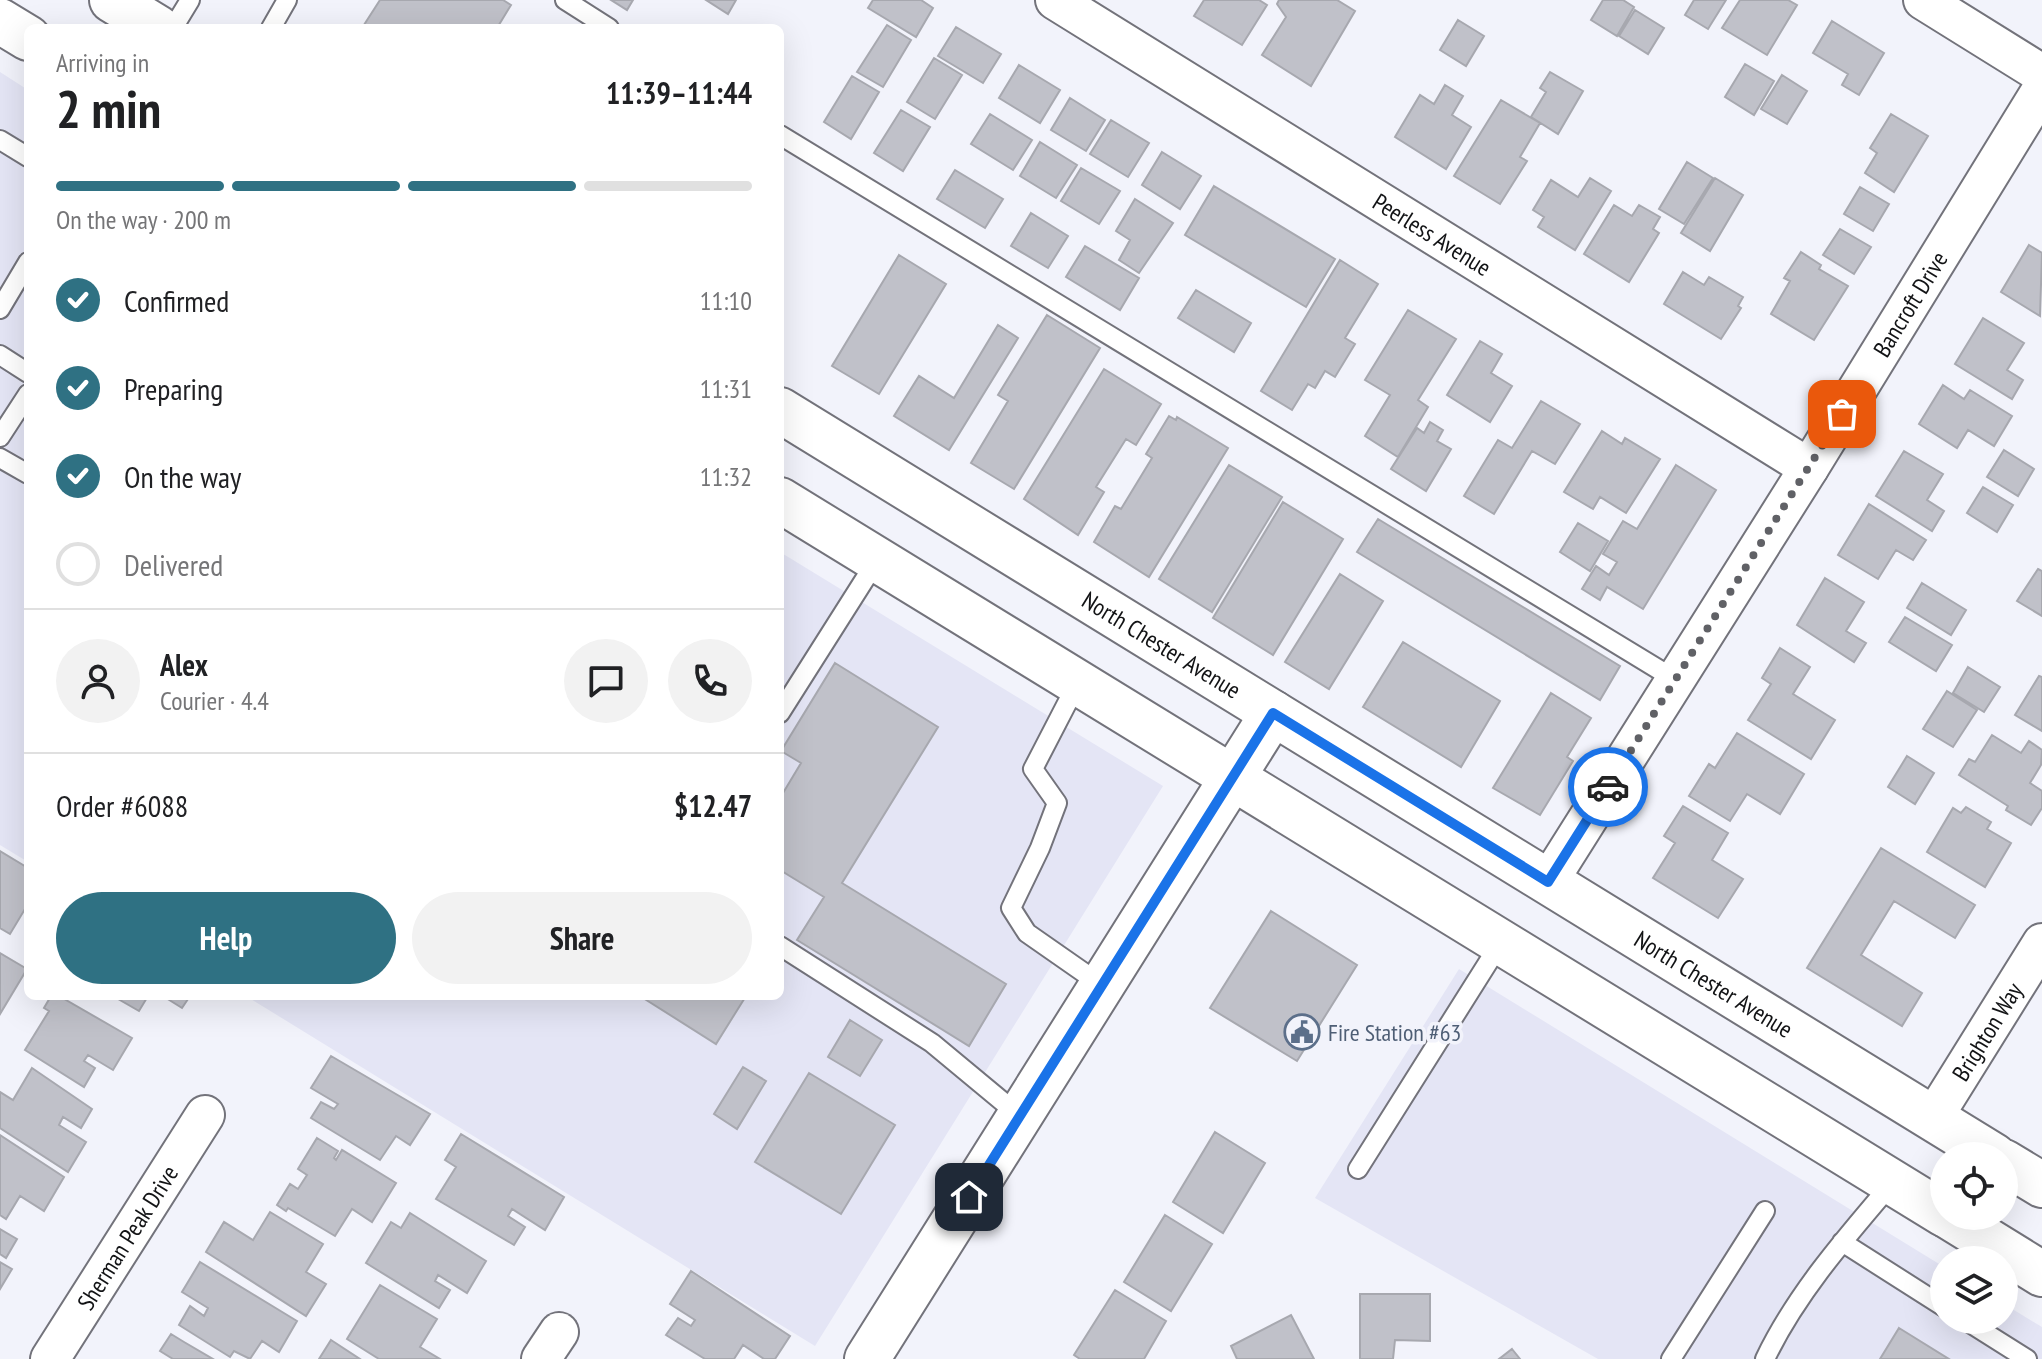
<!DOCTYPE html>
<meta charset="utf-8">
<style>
:root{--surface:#fff;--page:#f2f2f2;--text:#202124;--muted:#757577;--line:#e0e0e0;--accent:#2f7183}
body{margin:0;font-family:"PT Sans Narrow",sans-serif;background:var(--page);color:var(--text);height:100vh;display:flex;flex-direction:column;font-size:30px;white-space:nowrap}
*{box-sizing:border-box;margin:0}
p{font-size:26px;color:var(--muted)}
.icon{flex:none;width:44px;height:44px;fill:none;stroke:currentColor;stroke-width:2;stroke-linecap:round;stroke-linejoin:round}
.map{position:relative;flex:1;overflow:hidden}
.drawer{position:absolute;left:24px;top:24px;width:760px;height:976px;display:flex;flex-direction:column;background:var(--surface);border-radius:12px;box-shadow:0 8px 32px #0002}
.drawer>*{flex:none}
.tools{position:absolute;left:1930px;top:1142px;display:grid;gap:16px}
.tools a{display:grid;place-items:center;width:88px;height:88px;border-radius:50%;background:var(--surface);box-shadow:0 8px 32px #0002;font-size:40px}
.pin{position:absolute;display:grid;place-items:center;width:68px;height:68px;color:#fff;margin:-34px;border-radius:16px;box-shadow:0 4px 12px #0006}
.courier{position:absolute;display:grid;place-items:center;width:80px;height:80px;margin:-40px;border:6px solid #1a73e8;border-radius:50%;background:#fff;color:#222;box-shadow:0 2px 10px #0007}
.headline em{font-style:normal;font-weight:600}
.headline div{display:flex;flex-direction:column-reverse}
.headline{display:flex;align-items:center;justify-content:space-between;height:136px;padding:0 32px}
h1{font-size:52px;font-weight:600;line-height:60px}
.bar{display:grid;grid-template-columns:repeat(4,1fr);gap:12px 8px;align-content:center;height:96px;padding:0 32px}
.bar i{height:10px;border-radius:6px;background:var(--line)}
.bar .active{background:var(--accent)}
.bar p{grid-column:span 4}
.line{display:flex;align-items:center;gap:20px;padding:0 32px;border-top:2px solid var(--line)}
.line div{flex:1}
.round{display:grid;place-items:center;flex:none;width:84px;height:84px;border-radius:42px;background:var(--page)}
ol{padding:0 32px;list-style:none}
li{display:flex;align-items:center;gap:24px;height:88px}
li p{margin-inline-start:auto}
li .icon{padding:8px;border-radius:50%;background:var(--accent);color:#fff;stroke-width:4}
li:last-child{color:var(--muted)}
li i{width:44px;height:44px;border:4px solid var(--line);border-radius:50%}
.action{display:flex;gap:16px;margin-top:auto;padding:16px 32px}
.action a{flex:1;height:92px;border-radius:48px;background:var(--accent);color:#fff;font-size:32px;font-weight:600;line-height:92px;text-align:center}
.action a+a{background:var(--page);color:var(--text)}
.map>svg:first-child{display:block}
</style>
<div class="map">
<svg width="2042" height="1359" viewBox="0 0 2042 1359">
<rect width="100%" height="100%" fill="#f2f3fb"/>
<path fill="#e4e5f5" d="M0,72L28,90V862L0,845Z
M780,552L1163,786L815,1346L246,996H780Z
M1459,969L1944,1267V1320H2004V1304L2042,1327V1359H1598L1315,1198Z"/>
<path fill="#c0c1c9" stroke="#a7a8af" stroke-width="2" d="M380,0H503L511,5L497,28H362Z
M611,0H633L627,10Z
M706,0H736L728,14Z
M873,0H921L933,8L916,37L868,8Z
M1204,0H1259L1267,5L1242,45L1194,16Z
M1279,0H1337L1355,11L1311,86L1262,55L1286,17L1277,4Z
M1603,0H1623L1634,7L1617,36L1591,20Z
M1694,0H1726L1708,29L1685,15Z
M1740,0H1788L1797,5L1767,55L1722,28Z
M1635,10L1664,28L1648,54L1619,36Z
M1458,20L1484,36L1466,66L1440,50Z
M1832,21L1884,53L1859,95L1842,85L1848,74L1813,53Z
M887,25L911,40L883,87L857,72Z
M956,27L1001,54L983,83L938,56Z
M934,58L962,75L935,119L907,102Z
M1745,64L1774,81L1754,115L1725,97Z
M1019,65L1060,90L1040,123L999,98Z
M1550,72L1583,91L1558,134L1531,117L1546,92L1540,88Z
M1782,75L1807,91L1787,124L1761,109Z
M852,76L879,92L851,139L824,122Z
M1445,85L1463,96L1452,115L1471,127L1446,169L1395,137L1420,95L1434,104Z
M1070,98L1105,120L1086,151L1051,130Z
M1501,100L1540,123L1520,157L1527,161L1500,204L1454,176Z
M901,110L930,127L903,171L874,153Z
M990,114L1032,140L1013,170L971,144Z
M1891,114L1928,136L1894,192L1865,173L1877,153L1870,148Z
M1111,120L1149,143L1128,177L1090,154Z
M1040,142L1077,165L1056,198L1020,176Z
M1162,152L1201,176L1180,209L1142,185Z
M1687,162L1713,178L1684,224L1659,209Z
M1081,168L1120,191L1099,224L1061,201Z
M955,170L1003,199L985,228L937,199Z
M1590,178L1611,191L1575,250L1538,227L1544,217L1533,210L1551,180L1578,197Z
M1715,178L1743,195L1710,251L1681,233Z
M1214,186L1335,259L1306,307L1185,235Z
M1860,187L1889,204L1873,231L1844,214Z
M1135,199L1173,223L1139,273L1119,260L1130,240L1116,231Z
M1614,205L1632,216L1639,205L1660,217L1653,229L1659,233L1629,282L1584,254Z
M1031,213L1068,236L1048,268L1011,246Z
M1840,229L1871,247L1854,274L1823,255Z
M2029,245L2042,253L2040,316L2001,292Z
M1085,246L1139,278L1120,310L1066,277Z
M1801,252L1821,265L1819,269L1848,286L1814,340L1771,314L1790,281L1784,278Z
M899,255L946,284L879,394L832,366Z
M1340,260L1378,284L1345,338L1355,344L1335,377L1325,371L1315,388L1308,384L1292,410L1261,391Z
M1683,272L1704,285L1709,277L1743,297L1738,306L1741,308L1721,339L1664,304Z
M1196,290L1251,323L1234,352L1178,318Z
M1408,310L1456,339L1418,400L1428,407L1398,457L1365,436L1390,395L1365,380Z
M1047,315L1100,348L1014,489L971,463L1008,401L998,395Z
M1983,318L2024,343L2007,370L2023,380L2012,399L1955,364Z
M998,325L1018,338L949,450L894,416L919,376L954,398Z
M1480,341L1502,354L1491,373L1512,386L1490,422L1447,395Z
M1104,369L1161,404L1136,445L1126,439L1096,487L1104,492L1078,535L1024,499Z
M1943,385L1964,399L1970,390L2012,416L1994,446L1968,430L1957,448L1919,424Z
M1541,401L1580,424L1555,464L1532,451L1494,514L1464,496L1498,440L1512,448Z
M1169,416L1176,420L1177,417L1228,448L1149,577L1094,542L1115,506L1121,509L1152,458L1146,454Z
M1430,422L1443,430L1437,441L1451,449L1426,491L1391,469L1417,428L1424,433Z
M1602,431L1622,444L1625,438L1660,459L1626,513L1600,497L1593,509L1564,492Z
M2004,450L2034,469L2018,496L1987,477Z
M1904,451L1943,474L1927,500L1944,511L1932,531L1876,496Z
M1229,465L1282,497L1212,612L1159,579Z
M1676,465L1716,490L1643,609L1607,587L1600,600L1582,589L1596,566L1609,575L1617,562L1603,554L1623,521L1637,529Z
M1983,487L2013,505L1997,532L1967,513Z
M1283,502L1343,539L1273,655L1213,618Z
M1869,504L1926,540L1913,560L1896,550L1878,579L1838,555Z
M1378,519L1620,666L1600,700L1357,552Z
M1578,523L1608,541L1590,571L1560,552Z
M2038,569L2042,571V616L2017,601Z
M1340,574L1383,601L1329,689L1285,662Z
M1825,578L1864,602L1846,631L1866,643L1854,662L1797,625Z
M1922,583L1966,610L1951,635L1907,608Z
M1905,617L1952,645L1936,671L1889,642Z
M1403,642L1500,701L1461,767L1363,707Z
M1780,648L1810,667L1793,694L1835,720L1811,759L1748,720L1771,684L1762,678Z
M835,663L938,727L842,883L1006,984L969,1046L797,940L824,897L780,870V798L801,763L781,751Z
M1968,667L2000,687L1984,712L1953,693Z
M2039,676L2042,677V731L2015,715Z
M1947,691L1977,710L1953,747L1923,729Z
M1551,693L1591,718L1567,757L1573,761L1540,815L1493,788Z
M1737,733L1804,774L1780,814L1747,794L1730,821L1689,796L1709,764L1715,768Z
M1992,735L2021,753L2029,741L2042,750L2041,765L2030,783L2042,791V808L2031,825L2006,810L2008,806L1959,775L1969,759L1975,762Z
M1907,756L1934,773L1915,804L1888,787Z
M1683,806L1728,833L1712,860L1743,879L1718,918L1653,878L1675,843L1664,836Z
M1966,807L1991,822L1987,829L2011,843L1985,887L1927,852L1953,808L1961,813Z
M1881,848L1975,905L1955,938L1894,901L1861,955L1922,993L1902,1026L1807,968Z
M0,851L28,868V904L10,934L0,928Z
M1271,911L1357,965L1297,1061L1210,1008Z
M0,953L27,969L0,1014Z
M51,996H59L132,1038L113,1070L88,1055L84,1061L95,1068L84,1087L25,1050L49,1011L44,1008Z
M113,996H148L139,1011Z
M163,996H190L182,1008Z
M640,996H746L716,1044Z
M850,1020L882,1040L860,1076L828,1057Z
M331,1056L430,1114L410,1145L396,1136L380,1160L311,1118L321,1102L334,1109L338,1104L311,1088Z
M743,1067L766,1081L737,1129L714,1114Z
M32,1068L92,1109L81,1128L63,1117L59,1125L86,1142L68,1172L0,1128V1092L13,1100Z
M809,1073L895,1125L841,1214L755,1162Z
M1215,1132L1265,1163L1223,1233L1173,1202Z
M461,1134L564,1197L545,1230L512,1209L508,1216L525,1227L514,1245L436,1199L456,1167L445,1160Z
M0,1135L64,1177L44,1211L20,1196L6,1219L0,1215Z
M317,1138L338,1151L334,1158L336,1160L342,1150L396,1183L372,1222L352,1209L335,1236L288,1208L286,1211L277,1205L290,1184L298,1189L307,1175L298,1169Z
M270,1212L323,1244L306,1272L326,1284L306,1316L206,1252L224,1222L253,1240Z
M410,1213L486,1261L467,1293L438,1275L435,1281L450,1290L439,1308L366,1263L391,1222L401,1228Z
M1165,1215L1212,1244L1171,1311L1124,1282Z
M0,1229L17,1239L6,1258L0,1254Z
M0,1262L12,1269L0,1289Z
M200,1262L297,1321L279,1352L262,1341L250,1359L234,1351L230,1357L179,1325L190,1306L204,1316L208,1308L182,1292Z
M691,1271L790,1336L775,1359H764L743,1345L734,1359H705L666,1335L678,1318L691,1326L695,1320L670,1304Z
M380,1285L437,1319L420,1347L440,1359H379L347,1339Z
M1115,1290L1166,1321L1144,1359H1080L1074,1355Z
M1360,1294H1430V1341L1395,1340L1393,1359H1360Z
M1291,1315L1314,1359H1237L1231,1346Z
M1899,1328L1949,1359H1880Z
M171,1334L184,1342L213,1359H173L160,1351Z
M331,1340L360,1359H319Z
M1512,1349L1520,1359H1499Z"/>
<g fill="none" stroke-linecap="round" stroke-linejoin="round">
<defs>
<path id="lane" d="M565,0L609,28
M173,28L190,0
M271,28L287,0
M780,135L1676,680
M0,140L28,157
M0,309L28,262
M0,355L28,373
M0,437L28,394
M0,458L28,474
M1078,682L1033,769L1057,803L1040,848L1011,908L1027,933L1103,986
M780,713L877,560
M780,946L932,1043L1020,1116
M1358,1169L1501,942
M1842,1242L1944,1307
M1965,1320L2027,1359
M1671,1359L1765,1211
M1765,1359C1796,1294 1846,1237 1893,1182"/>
<g id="street">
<path id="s1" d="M1055,0L1809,468"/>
<path d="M1923,0L2042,74"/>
<path id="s2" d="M1548,882L1809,468L2042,89"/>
<path id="s3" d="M1933,1118L2042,943"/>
<path id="s4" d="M50,1359L205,1115"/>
<path d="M541,1359L559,1332"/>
</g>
<g id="secondary">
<path d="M112,0L158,28"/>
<path d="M0,21L28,38"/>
<path id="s5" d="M780,410L1994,1156"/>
<path d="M780,500L1944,1214"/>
<path d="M2004,1162L2042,1185"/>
<path d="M1948,1216L2042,1274"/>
<path d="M867,1359L1273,713"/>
</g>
</defs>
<use href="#lane" stroke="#73737b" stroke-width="22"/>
<use href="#street" stroke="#73737b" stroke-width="42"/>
<use href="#secondary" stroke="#73737b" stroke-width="48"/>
<use href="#lane" stroke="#fff" stroke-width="18"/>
<use href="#street" stroke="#fff" stroke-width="38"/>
<use href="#secondary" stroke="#fff" stroke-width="44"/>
</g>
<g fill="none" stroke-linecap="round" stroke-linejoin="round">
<path stroke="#606166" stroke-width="8" stroke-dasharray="0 14.4" d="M1608,787L1842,414"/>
<path stroke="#1a73e8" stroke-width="10" d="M969,1197L1273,713L1548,882L1608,787"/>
</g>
<defs>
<symbol id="civic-ring" viewBox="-11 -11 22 22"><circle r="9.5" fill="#f2f3fb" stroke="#5c6f8a" stroke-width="1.5"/><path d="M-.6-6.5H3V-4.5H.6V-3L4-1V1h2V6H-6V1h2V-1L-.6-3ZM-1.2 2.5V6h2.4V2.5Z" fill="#5c6f8a"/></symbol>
</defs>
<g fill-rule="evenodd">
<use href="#civic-ring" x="1282" y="1012" width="40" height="40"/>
</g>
<g text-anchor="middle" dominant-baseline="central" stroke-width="7" stroke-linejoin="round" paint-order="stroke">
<g font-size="24" fill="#121315" stroke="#f2f3fb">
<text stroke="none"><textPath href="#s1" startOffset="444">Peerless Avenue</textPath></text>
<text stroke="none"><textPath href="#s2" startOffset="682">Bancroft Drive</textPath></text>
<text stroke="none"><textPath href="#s5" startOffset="448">North Chester Avenue</textPath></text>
<text stroke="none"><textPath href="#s5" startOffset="1096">North Chester Avenue</textPath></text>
<text stroke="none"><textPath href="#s3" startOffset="102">Brighton Way</textPath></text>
<text stroke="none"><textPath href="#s4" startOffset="144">Sherman Peak Drive</textPath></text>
</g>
<g font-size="24" fill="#4e5e75" stroke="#f2f3fb" text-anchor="start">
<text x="1328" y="1032">Fire Station #63</text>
</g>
</g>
</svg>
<div class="tools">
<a><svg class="icon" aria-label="locate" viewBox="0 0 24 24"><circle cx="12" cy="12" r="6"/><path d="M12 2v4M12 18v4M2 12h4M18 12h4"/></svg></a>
<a><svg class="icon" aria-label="layers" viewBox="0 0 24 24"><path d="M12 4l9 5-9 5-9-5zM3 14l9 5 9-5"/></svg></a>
</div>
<div class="pin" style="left:1842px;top:414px;background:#ea580c"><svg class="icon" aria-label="bag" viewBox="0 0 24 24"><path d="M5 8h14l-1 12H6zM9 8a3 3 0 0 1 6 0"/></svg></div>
<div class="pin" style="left:969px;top:1197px;background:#1f2937"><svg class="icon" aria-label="home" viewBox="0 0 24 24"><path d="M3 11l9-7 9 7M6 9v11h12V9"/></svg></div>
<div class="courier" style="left:1608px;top:787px"><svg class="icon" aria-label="car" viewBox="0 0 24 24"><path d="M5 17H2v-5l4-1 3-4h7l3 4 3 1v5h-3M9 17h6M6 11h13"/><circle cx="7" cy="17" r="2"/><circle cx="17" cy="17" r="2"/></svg></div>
<section class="drawer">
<div class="headline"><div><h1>2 min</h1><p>Arriving in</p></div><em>11:39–11:44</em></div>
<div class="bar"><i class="active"></i><i class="active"></i><i class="active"></i><i></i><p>On the way · 200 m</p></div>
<ol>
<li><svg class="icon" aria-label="check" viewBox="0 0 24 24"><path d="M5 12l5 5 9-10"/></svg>Confirmed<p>11:10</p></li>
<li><svg class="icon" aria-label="check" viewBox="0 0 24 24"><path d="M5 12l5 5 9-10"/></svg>Preparing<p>11:31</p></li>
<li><svg class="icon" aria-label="check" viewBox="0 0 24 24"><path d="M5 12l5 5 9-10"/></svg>On the way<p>11:32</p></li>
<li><i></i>Delivered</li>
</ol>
<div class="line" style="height:144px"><a class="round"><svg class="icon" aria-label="person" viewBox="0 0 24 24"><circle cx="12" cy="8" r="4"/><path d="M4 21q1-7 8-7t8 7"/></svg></a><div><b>Alex</b><p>Courier · 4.4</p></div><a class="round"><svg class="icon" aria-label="chat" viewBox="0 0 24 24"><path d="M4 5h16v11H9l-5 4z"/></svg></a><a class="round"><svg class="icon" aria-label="phone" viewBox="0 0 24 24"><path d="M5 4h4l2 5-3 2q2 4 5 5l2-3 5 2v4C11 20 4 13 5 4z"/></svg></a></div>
<div class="line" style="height:104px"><div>Order #6088</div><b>$12.47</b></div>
<div class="action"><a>Help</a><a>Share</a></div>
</section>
</div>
